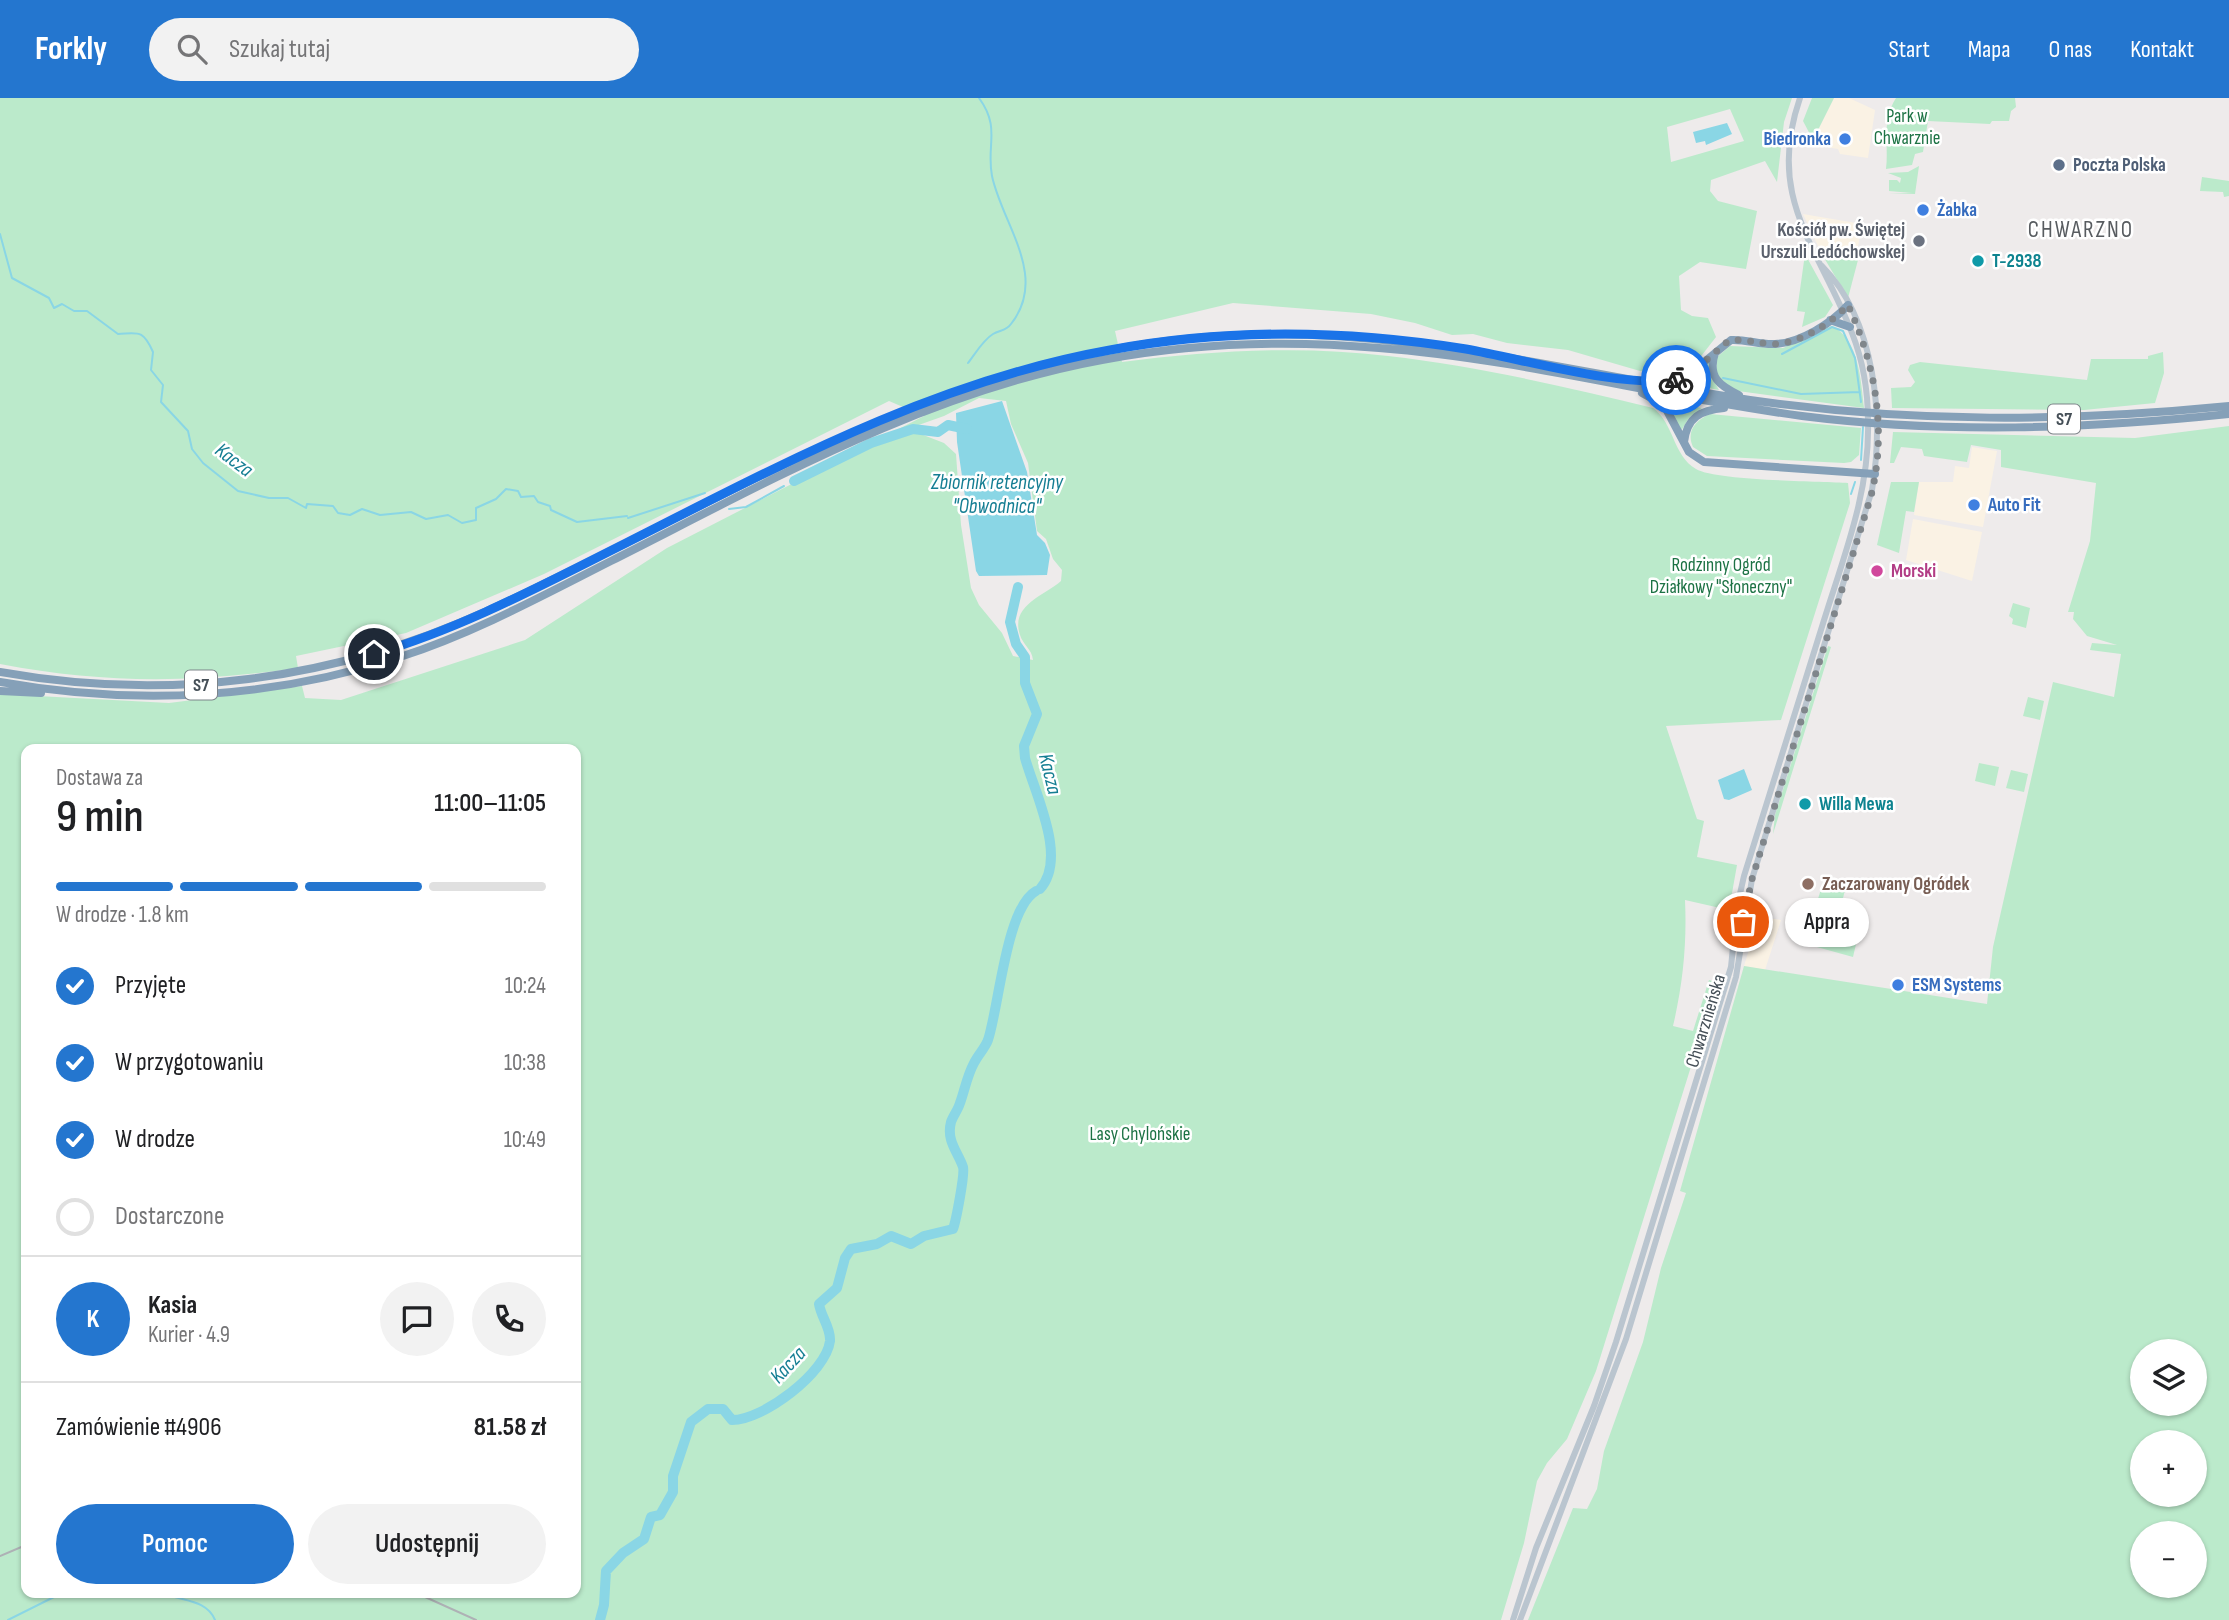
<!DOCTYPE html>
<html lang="pl">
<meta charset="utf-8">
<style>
:root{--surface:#fff;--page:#f2f2f2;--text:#202124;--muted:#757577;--line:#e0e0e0;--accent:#2476cf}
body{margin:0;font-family:"Sofia Sans Condensed",sans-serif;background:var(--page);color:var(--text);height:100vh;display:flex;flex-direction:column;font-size:26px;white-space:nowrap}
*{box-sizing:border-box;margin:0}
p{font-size:23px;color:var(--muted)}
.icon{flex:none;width:38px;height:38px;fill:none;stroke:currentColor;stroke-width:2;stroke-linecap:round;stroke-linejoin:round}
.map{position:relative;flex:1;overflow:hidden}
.drawer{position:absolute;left:21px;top:646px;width:560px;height:854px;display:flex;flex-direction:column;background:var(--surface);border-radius:14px;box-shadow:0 2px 5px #0004}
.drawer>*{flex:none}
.buttons{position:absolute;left:2130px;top:1241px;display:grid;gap:14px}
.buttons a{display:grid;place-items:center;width:77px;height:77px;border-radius:50%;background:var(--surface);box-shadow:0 2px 5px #0004;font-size:35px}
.pin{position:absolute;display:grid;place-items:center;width:60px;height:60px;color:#fff;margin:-30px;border:4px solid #fff;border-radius:50%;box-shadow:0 2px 7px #0007}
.courier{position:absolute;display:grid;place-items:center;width:70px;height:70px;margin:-35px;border:5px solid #1a73e8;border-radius:50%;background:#fff;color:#222;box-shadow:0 2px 9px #0007}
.bubble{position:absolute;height:49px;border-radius:24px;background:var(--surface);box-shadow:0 2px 5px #0004;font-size:23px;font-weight:600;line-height:49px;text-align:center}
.summary em{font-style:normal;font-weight:600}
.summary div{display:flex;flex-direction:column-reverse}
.summary{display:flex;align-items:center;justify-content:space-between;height:119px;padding:0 35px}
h1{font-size:46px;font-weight:600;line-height:52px}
.bar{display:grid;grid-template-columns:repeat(4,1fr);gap:10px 7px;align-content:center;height:84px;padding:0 35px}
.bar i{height:9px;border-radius:5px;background:var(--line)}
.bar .active{background:var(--accent)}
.bar p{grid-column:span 4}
.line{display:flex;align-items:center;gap:18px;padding:0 35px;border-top:2px solid var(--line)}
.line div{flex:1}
.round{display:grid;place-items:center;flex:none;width:74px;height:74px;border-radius:37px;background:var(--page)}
ol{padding:0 35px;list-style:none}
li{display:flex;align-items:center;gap:21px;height:77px}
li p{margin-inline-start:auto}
li .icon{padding:7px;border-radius:50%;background:var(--accent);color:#fff;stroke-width:4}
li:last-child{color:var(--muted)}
li i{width:38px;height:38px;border:4px solid var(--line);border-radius:50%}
.primary-button{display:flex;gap:14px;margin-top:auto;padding:14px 35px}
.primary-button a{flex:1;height:80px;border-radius:42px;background:var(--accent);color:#fff;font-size:28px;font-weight:600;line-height:80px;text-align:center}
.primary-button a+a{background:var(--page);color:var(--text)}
header{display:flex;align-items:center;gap:42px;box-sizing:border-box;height:98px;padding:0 35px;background:var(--accent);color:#fff}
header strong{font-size:33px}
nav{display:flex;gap:38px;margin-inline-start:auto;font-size:24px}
.search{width:490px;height:63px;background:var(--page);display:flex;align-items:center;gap:18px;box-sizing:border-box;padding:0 24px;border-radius:38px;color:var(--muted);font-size:26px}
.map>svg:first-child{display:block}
</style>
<header>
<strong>Forkly</strong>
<div class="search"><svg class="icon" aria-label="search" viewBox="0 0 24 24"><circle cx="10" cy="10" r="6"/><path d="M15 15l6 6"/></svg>Szukaj tutaj</div>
<nav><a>Start</a><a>Mapa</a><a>O nas</a><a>Kontakt</a></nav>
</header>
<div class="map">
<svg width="2229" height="1522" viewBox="0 0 2229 1522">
<rect width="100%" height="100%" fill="#eeebeb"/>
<path fill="#faf2e4" d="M1834,0H1849L1875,12L1868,60L1840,56L1838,51L1820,48L1813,42Z
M1803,116L1862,126L1856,160L1820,152Z
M1972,349L1997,353L1983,429L1914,417L1919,384H1953L1955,368L1969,370Z
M1913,421L1982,434L1972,483L1906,462Z
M1759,819L1781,822L1765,872L1744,868Z"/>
<path fill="#bbeacb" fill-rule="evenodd" d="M0,0H1792L1784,24L1777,84L1765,63L1711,82L1710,93L1718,103L1757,113L1746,171L1700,164L1679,178L1681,212L1692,218L1708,220L1716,239L1695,266L1680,277L1640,273L1568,252L1507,245L1473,236L1452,237L1415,225L1371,216L1233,205L1115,233L1122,264C1209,253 1300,247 1388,258C1477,268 1566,289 1653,310C1674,325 1673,358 1696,371C1716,383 1819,383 1848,385L1850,405L1781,622L1666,628L1697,721L1704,723L1697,759L1737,767L1729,812L1685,802C1687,845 1683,886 1673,928L1693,933L1709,882L1715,884L1713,898L1596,1273L1567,1341L1547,1365L1537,1383L1524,1445L1501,1522H0V596L169,605L302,588L305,600L341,602L525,542L667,450L924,318L889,303L544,476L406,535L296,558L298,570C192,585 106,586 0,566ZM1730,11L1744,43L1671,64L1667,29ZM979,300L1006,303L1011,326L1028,365L1037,433L1046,441L1053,461L1062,472L1061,483C1044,498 1010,507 1020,537C1023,547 1032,551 1033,562L1013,558L1002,535L979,507L971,490L961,427L956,356L944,345L913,333V329L944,318ZM26,651H576V1494H26Z
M1812,0H1834L1813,42L1803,23Z
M1896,0H2015L2016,9L2011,13L2009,23H1992L1990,26L1928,23L1923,54L1915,56L1912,67L1886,71C1889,47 1881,23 1896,0Z
M1919,68L1915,96L1889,95H1912L1889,93V82H1897L1900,85L1901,80L1888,75L1908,74Z
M2202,79L2229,83V98L2224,99L2223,94L2200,93Z
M1820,153L1858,162L1848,200Z
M1805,156L1833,207L1825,219L1802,229L1805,214L1797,213Z
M1832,228C1859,241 1861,283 1864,310L1738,293L1728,289L1716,276L1717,259L1730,248L1783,250Z
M2163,254L2164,275L2155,305L2084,312L1892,310L1891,290L1911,289L1915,284L1908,272L1910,267L1920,264L2087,282L2091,261H2148V258Z
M1711,261L1709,275L1719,292L1681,285L1693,279Z
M1665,304L1702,310L1689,320L1681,333Z
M1710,316L1861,330L1859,357L1851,364L1844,365L1707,358L1693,349C1686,333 1695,323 1710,316Z
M2229,328V1522H1528L1573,1410L1587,1411L1597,1391L1604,1353L1643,1244L1661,1170L1686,1095L1680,1093L1744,868L1987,906L1993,849L2053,584L2114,599L2121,556L2090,552L2092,545L2117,547L2087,538L2073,521L2074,514H2068L2090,443L2096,385L2001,369V352L1971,347L1967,364L1924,358L1922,351L1901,349L1894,365H1890L1893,334L2135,340ZM2194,1253V1306H2142V1253ZM2142,1344H2194V1396H2142ZM2142,1435H2194V1488H2142Z
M1891,384H1919L1914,414L1906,413L1899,455L1877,447Z
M2013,505L2030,510L2026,530L2012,526L2013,521L2009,518Z
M1828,548L1831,549L1773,736L1775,717Z
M2028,599L2044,603L2040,622L2023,618Z
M1979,665L1999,669L1995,688L1975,683Z
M2011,672L2028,676L2024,694L2006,690Z
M1824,781L1846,788L1841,808L1818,801Z
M1800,827L1857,842L1853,859L1795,843Z"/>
<path fill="#8ad6e5" d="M1727,25L1732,36L1706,47L1705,43L1696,45L1693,34Z
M1002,303L1027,374L1037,437L1045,445L1050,457L1047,477L979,478L976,473L957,344L956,315Z
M1744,671L1752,692L1729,702L1724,701L1718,682Z"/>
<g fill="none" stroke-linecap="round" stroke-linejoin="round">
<path stroke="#8ad6e5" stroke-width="2" d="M0,136L12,180L49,200L54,210L62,206L74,213H87L118,236C138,235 143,231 153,254L151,272L163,287L161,304L188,333L192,351L203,365L238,393L269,400H288L306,410L307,406L333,408L338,415L350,417L362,411L380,417L411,414L426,421L448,417L462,425L476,422V410L496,401L506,391L518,393L521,399L534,398L538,404L550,408L551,412L577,424L627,418
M1782,256L1832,229L1843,233L1855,260L1861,304
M968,265C975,256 983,242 993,236C1000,232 1006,233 1011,226C1049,178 1002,126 992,78C986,47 1001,30 979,0
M1723,280L1801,296L1860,294
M1861,362L1863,329
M1851,396L1855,384
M729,411L746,409L784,388
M628,420L705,395
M162,1494C179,1504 206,1500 215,1522
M8,1522L64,1494"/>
<path stroke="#8ad6e5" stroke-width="10" d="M794,383L871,345L913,331L938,334L948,327L967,331
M1018,489L1010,524L1016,546L1025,559V585L1037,616L1024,648L1025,660C1035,696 1068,760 1040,791
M600,1522L604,1507L606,1473L623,1455L644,1441L651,1419L660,1417L673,1394V1378L691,1324L708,1311H723L732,1322C763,1322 826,1275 830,1243C831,1230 821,1219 819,1206L837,1190L845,1160L851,1151L877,1146L891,1138L911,1146L924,1138L953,1131C956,1123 965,1076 963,1069C958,1054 946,1043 951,1024C953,1018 958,1012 960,1005C965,991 967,978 974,965C978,957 985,950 988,942C999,909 1006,810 1036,793"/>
<path stroke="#bac5cf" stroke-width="6" d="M1513,1522L1536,1450L1594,1308L1616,1244L1731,869L1737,809L1744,778C1771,692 1798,606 1825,519C1845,455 1870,392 1868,323C1868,293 1863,263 1852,235C1819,149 1765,101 1800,0
M1520,1522L1626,1241L1736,879L1752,781L1872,392C1884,320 1876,223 1822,168"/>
<path stroke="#85a0b8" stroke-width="8" d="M1830,222L1850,229
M1715,255C1707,279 1720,288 1739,297
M1657,283L1687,278L1731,242C1746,241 1760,247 1775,246C1800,245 1832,225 1848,207
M1642,295L1664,307L1689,354L1704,364L1875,376
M1684,344C1687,319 1701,312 1724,310
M0,574C167,604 333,583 487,513C730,401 945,255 1220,238C1400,226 1573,276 1750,302C1913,325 2066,324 2229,308
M0,584C135,608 270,601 400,559C474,535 542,498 611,463C768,384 926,294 1102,262C1193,245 1286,242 1379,250C1521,261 1660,299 1802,318C1944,336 2086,331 2229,316
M0,593L41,595"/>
<path stroke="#aeb1b5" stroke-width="2" d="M0,1458L26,1447
M414,1494L476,1522"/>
</g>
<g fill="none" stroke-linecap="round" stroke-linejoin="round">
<path stroke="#80868b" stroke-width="7" stroke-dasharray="0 12.6" d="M1676,282L1694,273L1728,243C1743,240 1756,245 1771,246C1797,247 1831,226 1848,207C1876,268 1887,333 1871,398L1752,781L1743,824"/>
<path stroke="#1a73e8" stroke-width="9" d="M374,556C463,530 544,486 626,445C782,366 936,283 1110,252C1227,230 1348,232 1466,251C1527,262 1617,289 1676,282"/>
</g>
<g fill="#3f7fe0" stroke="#fff" stroke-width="2.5">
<circle cx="1845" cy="41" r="7"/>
<circle cx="1923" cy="112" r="7"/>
<circle cx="1974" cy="407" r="7"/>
<circle cx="1898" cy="887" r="7"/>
</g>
<circle fill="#5c6f8a" stroke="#fff" stroke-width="2.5" cx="2059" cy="67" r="7"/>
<circle fill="#6b7280" stroke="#fff" stroke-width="2.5" cx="1919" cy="143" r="7"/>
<g fill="#0f9aa8" stroke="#fff" stroke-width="2.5">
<circle cx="1978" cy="163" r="7"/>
<circle cx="1805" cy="706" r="7"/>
</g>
<circle fill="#d1479c" stroke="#fff" stroke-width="2.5" cx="1877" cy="473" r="7"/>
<circle fill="#8d6e63" stroke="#fff" stroke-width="2.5" cx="1808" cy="786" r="7"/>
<g text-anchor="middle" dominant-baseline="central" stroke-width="5" stroke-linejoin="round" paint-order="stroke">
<g fill="#fff" stroke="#7d8489" stroke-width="2">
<rect x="2048" y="306.5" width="32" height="29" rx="5"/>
<rect x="185" y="572.5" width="32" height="29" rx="5"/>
</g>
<g font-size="18" font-weight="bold" fill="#454f57">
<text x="2064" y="321">S7</text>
<text x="201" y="587">S7</text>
</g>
<g font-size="19" fill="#1c7244" stroke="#fff">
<text x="1907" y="18">Park w<tspan x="1907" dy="22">Chwarznie</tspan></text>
<text x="1721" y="467">Rodzinny Ogród<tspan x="1721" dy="22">Działkowy "Słoneczny"</tspan></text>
<text x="1140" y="1036">Lasy Chylońskie</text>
</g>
<g font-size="19" font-weight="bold" fill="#366cbe" stroke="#fff" text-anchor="start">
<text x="1831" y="41" text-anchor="end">Biedronka</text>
<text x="1937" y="112">Żabka</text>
<text x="1988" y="407">Auto Fit</text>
<text x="1912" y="887">ESM Systems</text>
</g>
<g font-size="19" font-weight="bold" fill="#4e5e75" stroke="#fff" text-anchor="start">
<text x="2073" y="67">Poczta Polska</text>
</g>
<g font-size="19" font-weight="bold" fill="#5b616d" stroke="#fff" text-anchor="end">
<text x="1905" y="132">Kościół pw. Świętej<tspan x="1905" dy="22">Urszuli Ledóchowskej</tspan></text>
</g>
<g font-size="19" font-weight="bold" fill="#0d838f" stroke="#fff" text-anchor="start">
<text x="1992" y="163">T-2938</text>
<text x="1819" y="706">Willa Mewa</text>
</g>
<g font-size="19" font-weight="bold" fill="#b23c85" stroke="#fff" text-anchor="start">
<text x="1891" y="473">Morski</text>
</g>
<g font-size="19" font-weight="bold" fill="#785e54" stroke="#fff" text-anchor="start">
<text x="1822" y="786">Zaczarowany Ogródek</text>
</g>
<g font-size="19" fill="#454f57" stroke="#fff">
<text transform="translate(1706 923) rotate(-73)">Chwarznieńska</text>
</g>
<g font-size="21" font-style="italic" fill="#157e93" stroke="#fff">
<text transform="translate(234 362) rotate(37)">Kacza</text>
<text x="997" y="384">Zbiornik retencyjny<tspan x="997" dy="24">"Obwodnica"</tspan></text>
<text transform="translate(1050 676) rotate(76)">Kacza</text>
<text transform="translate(788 1267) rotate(-47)">Kacza</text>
</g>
<g font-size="23" letter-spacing="2" fill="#585c60" stroke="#fff">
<text x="2081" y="132">CHWARZNO</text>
</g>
</g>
</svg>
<div class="buttons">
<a><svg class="icon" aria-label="layers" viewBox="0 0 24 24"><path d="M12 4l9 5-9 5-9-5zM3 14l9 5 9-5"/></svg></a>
<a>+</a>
<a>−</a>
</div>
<div class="pin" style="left:1743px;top:824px;background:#ea580c"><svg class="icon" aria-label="bag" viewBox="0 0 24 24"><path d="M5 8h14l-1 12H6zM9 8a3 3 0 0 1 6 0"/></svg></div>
<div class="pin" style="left:374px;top:556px;background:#1f2937"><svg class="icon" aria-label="home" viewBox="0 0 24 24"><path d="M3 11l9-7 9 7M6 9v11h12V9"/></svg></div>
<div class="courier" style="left:1676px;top:282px"><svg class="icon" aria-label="bike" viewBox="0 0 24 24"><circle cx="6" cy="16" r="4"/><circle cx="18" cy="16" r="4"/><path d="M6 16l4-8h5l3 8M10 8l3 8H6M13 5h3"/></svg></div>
<div class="bubble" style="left:1785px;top:800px;width:84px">Appra</div>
<section class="drawer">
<div class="summary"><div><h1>9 min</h1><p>Dostawa za</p></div><em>11:00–11:05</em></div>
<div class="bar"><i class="active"></i><i class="active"></i><i class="active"></i><i></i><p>W drodze · 1.8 km</p></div>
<ol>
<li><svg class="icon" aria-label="check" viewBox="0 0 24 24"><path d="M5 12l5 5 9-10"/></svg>Przyjęte<p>10:24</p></li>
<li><svg class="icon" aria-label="check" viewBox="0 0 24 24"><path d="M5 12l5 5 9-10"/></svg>W przygotowaniu<p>10:38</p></li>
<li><svg class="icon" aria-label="check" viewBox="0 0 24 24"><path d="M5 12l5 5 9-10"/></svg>W drodze<p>10:49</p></li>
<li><i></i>Dostarczone</li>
</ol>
<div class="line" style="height:126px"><b class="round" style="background:var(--accent);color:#fff">K</b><div><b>Kasia</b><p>Kurier · 4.9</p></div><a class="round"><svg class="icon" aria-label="chat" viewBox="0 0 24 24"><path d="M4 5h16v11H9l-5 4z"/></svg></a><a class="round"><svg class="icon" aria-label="phone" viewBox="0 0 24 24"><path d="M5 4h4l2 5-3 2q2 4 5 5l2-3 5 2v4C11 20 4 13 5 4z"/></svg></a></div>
<div class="line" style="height:91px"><div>Zamówienie #4906</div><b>81.58 zł</b></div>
<div class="primary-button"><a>Pomoc</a><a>Udostępnij</a></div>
</section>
</div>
